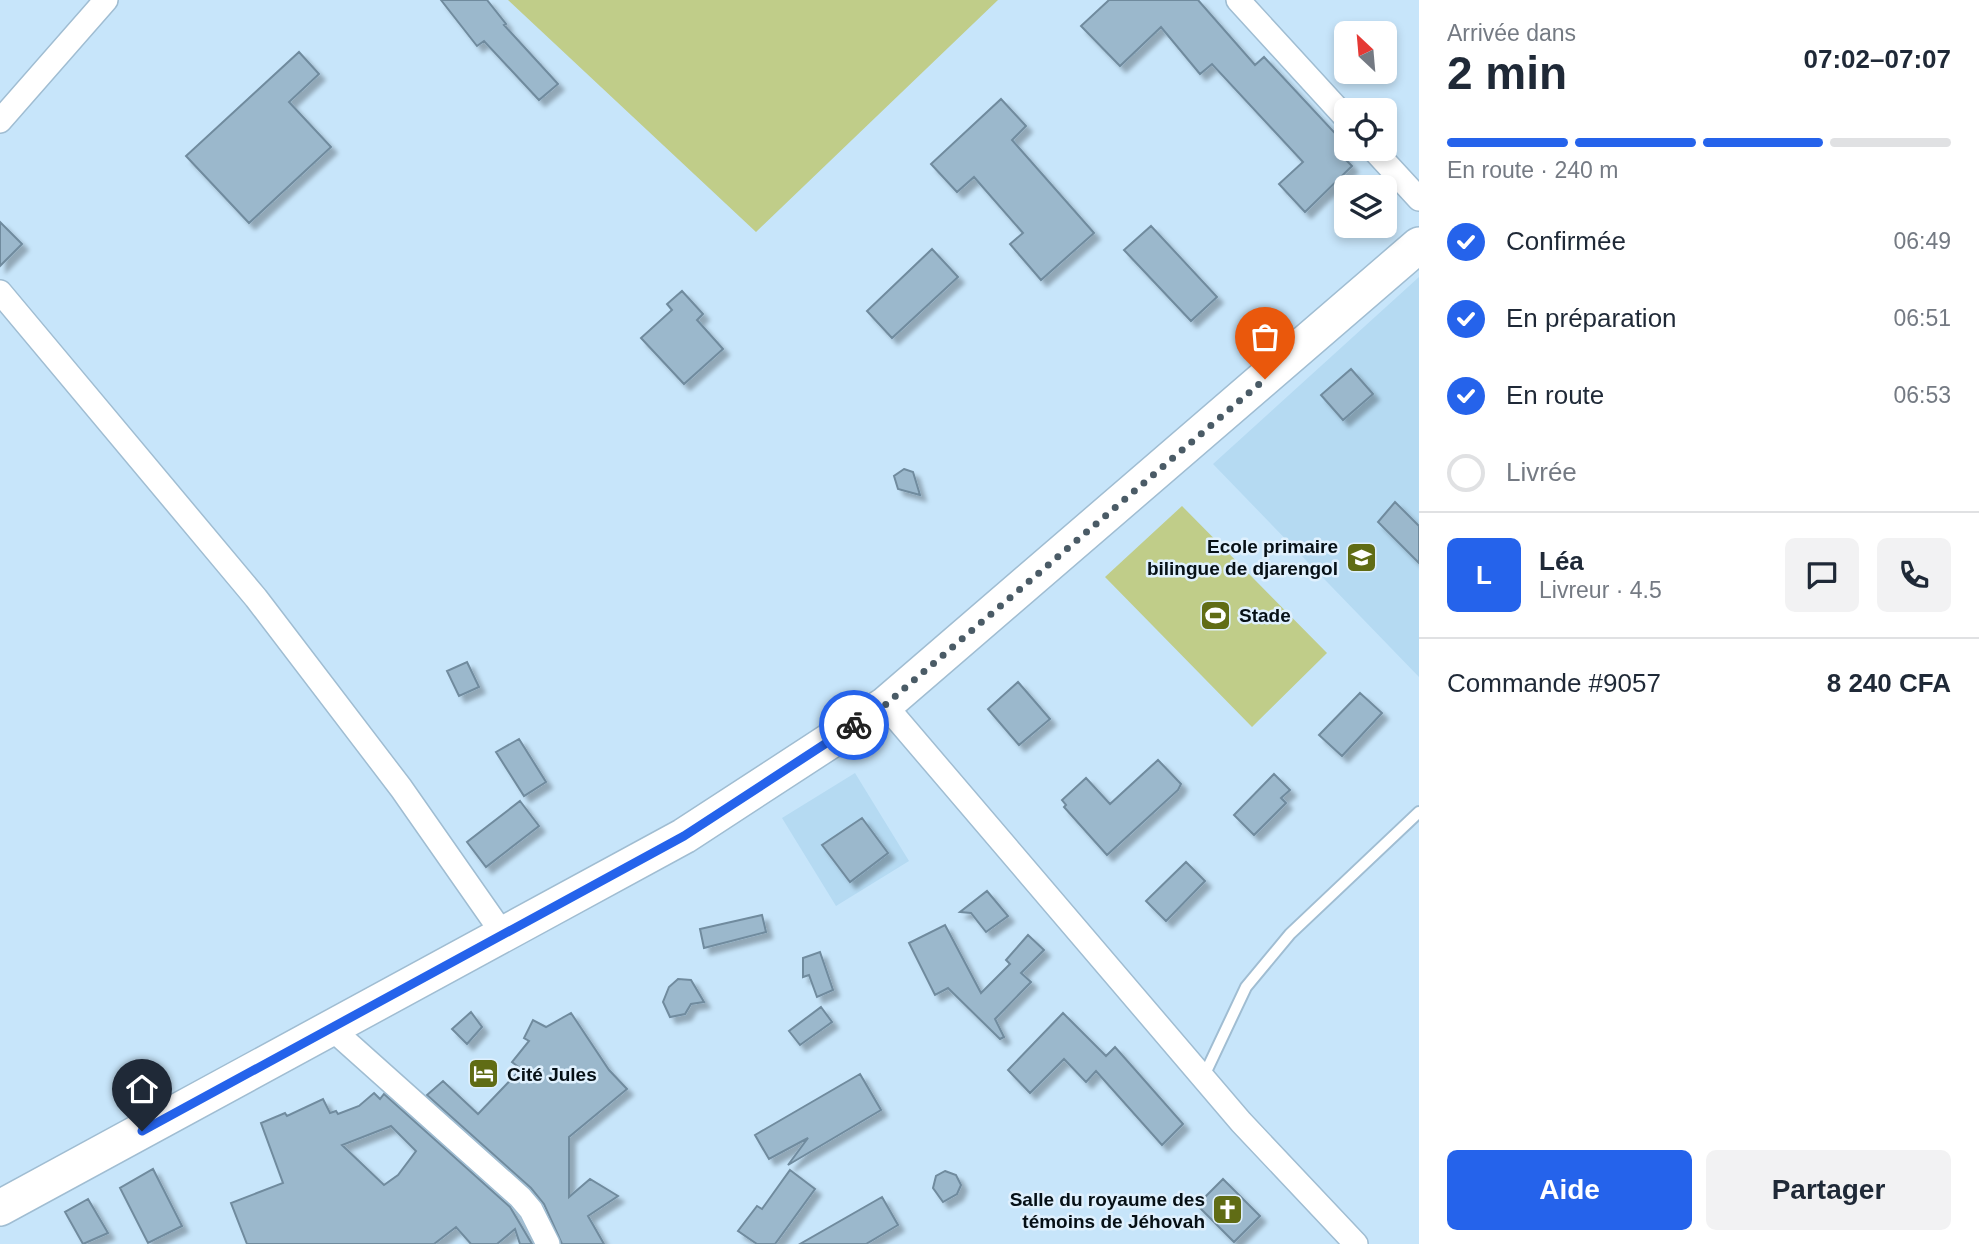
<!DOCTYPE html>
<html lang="fr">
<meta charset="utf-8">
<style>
:root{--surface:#fff;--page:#f2f2f3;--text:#1f2937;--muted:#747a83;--line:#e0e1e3;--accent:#2563eb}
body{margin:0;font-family:Helvetica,sans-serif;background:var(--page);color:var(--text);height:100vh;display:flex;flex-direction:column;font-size:26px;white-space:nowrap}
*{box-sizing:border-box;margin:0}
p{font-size:23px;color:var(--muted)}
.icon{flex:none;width:38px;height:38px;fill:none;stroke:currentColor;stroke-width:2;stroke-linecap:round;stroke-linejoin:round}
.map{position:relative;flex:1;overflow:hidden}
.panel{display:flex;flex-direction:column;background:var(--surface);width:560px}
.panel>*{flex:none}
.needle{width:46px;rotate:334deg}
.buttons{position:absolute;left:1334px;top:21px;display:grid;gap:14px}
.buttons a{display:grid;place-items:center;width:63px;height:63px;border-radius:10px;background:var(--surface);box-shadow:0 4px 10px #0003;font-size:35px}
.pin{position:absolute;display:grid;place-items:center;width:60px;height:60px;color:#fff;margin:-72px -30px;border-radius:50% 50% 50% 0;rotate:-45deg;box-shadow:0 0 7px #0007}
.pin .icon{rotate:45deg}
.courier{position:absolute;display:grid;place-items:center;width:70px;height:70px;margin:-35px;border:5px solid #2563eb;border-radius:50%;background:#fff;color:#222;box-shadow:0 2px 9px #0007}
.overview em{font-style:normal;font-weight:600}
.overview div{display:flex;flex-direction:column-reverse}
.overview{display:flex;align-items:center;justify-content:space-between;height:119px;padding:0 28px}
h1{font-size:46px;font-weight:600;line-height:52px}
.bar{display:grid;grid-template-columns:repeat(4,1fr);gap:10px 7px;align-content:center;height:84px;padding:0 28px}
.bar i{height:9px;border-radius:5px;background:var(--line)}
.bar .active{background:var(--accent)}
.bar p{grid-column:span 4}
.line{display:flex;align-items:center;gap:18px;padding:0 28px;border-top:2px solid var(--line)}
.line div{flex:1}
.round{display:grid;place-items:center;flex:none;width:74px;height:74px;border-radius:10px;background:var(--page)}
ol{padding:0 28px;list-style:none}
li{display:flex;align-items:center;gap:21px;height:77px}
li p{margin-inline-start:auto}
li .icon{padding:7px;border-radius:50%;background:var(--accent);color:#fff;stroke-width:4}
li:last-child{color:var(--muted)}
li i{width:38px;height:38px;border:4px solid var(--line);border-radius:50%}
.button{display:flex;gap:14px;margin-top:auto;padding:14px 28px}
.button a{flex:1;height:80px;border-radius:10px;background:var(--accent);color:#fff;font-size:28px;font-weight:600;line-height:80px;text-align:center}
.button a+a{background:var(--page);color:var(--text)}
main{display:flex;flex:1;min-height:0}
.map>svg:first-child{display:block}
</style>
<main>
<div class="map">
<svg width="1419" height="1244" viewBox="0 0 1419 1244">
<defs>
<filter id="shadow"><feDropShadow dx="6" dy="6" stdDeviation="2" flood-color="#0004"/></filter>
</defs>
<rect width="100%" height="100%" fill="#c7e5fa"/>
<path fill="#b5daf2" d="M1419,277V677L1213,464Z
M855,773L909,861L836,906L782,818Z"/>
<path fill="#c0cd89" d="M508,0H998L756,232Z
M1182,506L1327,653L1252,727L1105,577Z"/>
<path fill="#9bb8cc" stroke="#708b9e" stroke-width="2" fill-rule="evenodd" filter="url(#shadow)" d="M441,0H487L506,24L504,25L558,84L539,100L484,41L477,46Z
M1109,0H1198L1255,65L1264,57L1346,145L1348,149L1341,155L1352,166L1305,212L1279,184L1303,162L1212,64L1200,74L1161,27L1120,66L1081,26Z
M299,52L319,74L289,102L331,147L249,223L186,156Z
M1001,99L1026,126L1012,140L1094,233L1041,280L1010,244L1023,233L974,177L957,192L931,164Z
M0,222L22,244L0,266Z
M1151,226L1217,297L1191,321L1124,250Z
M932,249L958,277L892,338L867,311Z
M682,291L703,314L697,320L723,349L684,384L641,338L672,310L667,304Z
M1351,369L1373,394L1343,420L1321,395Z
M904,469L913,472L920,495L898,489L894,476Z
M1395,502L1419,526V563L1378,522Z
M467,662L479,687L459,696L447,671Z
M1018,682L1050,719L1019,745L988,709Z
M1360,693L1382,713L1342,756L1319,735Z
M519,739L546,782L524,796L496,752Z
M1158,760L1181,784L1178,790L1107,855L1064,807L1066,805L1062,800L1086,778L1110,804Z
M1274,774L1290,790L1281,798L1286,803L1254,835L1234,815Z
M520,801L539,826L486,867L467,842Z
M862,818L888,853L850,882L822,845Z
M1186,862L1205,881L1166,921L1146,901Z
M987,891L1008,916L986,932L971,913L960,912Z
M762,915L766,932L704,948L700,929Z
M945,925L981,993L1010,964L1006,960L1028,935L1044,950L1021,973L1031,982L995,1019L1004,1037L1000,1039L948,988L935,995L909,943Z
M820,952L833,990L817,997L809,975L803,977V958Z
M678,979L691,980L704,1002L691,1004L685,1014L670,1017L663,1002L669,987Z
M821,1007L832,1022L800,1045L789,1031Z
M471,1012L482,1027L467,1044L452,1029Z
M571,1013L609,1070L627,1089L569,1137V1197L590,1179L618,1196L588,1216L604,1244H562L544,1204L531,1188L427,1095L443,1081L478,1114L521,1069L512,1062L529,1041L524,1038L533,1020L546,1027Z
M1063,1013L1106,1056L1115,1047L1183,1124L1162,1145L1096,1071L1086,1082L1064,1059L1030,1093L1008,1070Z
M860,1074L881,1110L788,1165L808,1138L769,1159L755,1135Z
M374,1093L380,1099L384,1094L510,1207L532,1244H520L515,1229L497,1244H471L456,1227L434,1244H247L231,1203L283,1183L261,1123L285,1113L287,1116L323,1099L330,1113L336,1111L338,1114L359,1106ZM391,1126L416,1151L398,1175L384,1185L342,1145Z
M153,1169L182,1226L148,1243L120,1188Z
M790,1170L815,1189L775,1244H757L738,1231L757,1206L762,1209Z
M945,1171L956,1175L961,1185L957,1194L943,1202L933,1188L936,1176Z
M1223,1179L1260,1216L1234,1242L1197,1205Z
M882,1197L898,1225L866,1244H800Z
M88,1199L108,1233L83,1244L65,1212Z"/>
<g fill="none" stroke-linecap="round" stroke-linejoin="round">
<defs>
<path id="lane" d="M1203,1078L1246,987L1290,934L1419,812"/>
<path id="street" d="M1238,0L1346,118
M0,121L106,0
M1373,149L1419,199
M0,292L256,598L401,788L503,934
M885,705L1241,1122L1356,1244
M331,1028L520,1197L531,1210L548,1244"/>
<path id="primary" d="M0,1208L684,836L885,705L1419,245"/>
</defs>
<use href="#lane" stroke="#a0bdd2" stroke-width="14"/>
<use href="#street" stroke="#a0bdd2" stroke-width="26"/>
<use href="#primary" stroke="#a0bdd2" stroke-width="38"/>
<use href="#lane" stroke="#fff" stroke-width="10"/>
<use href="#street" stroke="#fff" stroke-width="23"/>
<use href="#primary" stroke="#fff" stroke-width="35"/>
</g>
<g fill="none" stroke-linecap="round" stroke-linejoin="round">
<path stroke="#4a5b66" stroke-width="7" stroke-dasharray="0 12.6" d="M854,725L885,705L1265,379"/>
<path stroke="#2563eb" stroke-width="9" d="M142,1131L684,836L854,725"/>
</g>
<defs>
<symbol id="school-square" viewBox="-11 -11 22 22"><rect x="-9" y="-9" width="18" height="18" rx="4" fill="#606c15" stroke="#dff0fd"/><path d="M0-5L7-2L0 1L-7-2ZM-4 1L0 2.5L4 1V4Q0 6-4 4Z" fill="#fff"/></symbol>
<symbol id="stadium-square" viewBox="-11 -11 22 22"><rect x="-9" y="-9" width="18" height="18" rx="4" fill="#606c15" stroke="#dff0fd"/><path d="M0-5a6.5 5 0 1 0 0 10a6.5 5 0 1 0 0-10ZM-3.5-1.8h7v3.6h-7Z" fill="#fff"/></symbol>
<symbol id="hotel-square" viewBox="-11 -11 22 22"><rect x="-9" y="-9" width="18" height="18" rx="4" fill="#606c15" stroke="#dff0fd"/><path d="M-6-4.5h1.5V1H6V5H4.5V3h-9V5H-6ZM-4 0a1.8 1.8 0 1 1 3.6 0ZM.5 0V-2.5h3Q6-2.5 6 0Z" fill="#fff"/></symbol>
<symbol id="church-square" viewBox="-11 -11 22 22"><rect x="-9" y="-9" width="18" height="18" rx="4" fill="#606c15" stroke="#dff0fd"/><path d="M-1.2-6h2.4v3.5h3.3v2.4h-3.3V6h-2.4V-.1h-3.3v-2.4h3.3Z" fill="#fff"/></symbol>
</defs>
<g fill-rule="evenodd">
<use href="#school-square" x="1344" y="540" width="35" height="35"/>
<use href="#stadium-square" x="1198" y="598" width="35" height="35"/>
<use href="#hotel-square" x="466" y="1056" width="35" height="35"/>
<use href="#church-square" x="1210" y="1192" width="35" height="35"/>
</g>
<g text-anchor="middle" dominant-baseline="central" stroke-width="5" stroke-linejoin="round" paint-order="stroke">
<g font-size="19" font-weight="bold" fill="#061016" stroke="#dff0fd" text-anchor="end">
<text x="1338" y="546">Ecole primaire<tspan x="1338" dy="22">bilingue de djarengol</tspan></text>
<text x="1239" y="615" text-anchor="start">Stade</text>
<text x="507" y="1074" text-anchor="start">Cité Jules</text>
<text x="1205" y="1199">Salle du royaume des<tspan x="1205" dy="22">témoins de Jéhovah</tspan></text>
</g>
</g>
</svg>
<div class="buttons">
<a><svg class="needle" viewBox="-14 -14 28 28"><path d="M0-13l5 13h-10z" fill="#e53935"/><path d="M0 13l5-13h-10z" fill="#747a83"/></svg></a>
<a><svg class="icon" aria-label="locate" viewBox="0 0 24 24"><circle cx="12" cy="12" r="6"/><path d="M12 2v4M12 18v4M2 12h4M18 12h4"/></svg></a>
<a><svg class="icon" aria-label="layers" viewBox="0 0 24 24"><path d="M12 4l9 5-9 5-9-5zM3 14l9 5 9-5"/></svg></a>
</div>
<div class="pin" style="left:1265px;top:379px;background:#ea580c"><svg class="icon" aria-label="bag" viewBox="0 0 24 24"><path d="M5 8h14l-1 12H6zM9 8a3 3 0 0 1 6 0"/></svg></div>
<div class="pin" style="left:142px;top:1131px;background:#1f2937"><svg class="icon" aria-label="home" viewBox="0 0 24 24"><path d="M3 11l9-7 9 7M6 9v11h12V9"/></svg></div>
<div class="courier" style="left:854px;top:725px"><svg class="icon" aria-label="bike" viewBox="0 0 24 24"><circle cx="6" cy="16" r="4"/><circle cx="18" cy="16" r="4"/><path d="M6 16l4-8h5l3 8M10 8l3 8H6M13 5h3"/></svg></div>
</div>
<section class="panel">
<div class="overview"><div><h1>2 min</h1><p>Arrivée dans</p></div><em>07:02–07:07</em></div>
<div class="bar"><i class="active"></i><i class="active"></i><i class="active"></i><i></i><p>En route · 240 m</p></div>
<ol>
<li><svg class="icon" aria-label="check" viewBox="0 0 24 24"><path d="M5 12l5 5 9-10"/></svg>Confirmée<p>06:49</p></li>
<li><svg class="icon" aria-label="check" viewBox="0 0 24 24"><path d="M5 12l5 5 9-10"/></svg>En préparation<p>06:51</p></li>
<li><svg class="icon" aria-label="check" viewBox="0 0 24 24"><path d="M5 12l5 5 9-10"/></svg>En route<p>06:53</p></li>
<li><i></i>Livrée</li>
</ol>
<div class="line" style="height:126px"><b class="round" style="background:var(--accent);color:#fff">L</b><div><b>Léa</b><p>Livreur · 4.5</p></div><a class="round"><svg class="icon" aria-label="chat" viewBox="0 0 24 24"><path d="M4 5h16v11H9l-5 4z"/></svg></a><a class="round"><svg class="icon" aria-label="phone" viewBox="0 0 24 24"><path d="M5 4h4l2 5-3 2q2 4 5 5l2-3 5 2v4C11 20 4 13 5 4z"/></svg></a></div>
<div class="line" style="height:91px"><div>Commande #9057</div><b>8 240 CFA</b></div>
<div class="button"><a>Aide</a><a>Partager</a></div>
</section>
</main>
